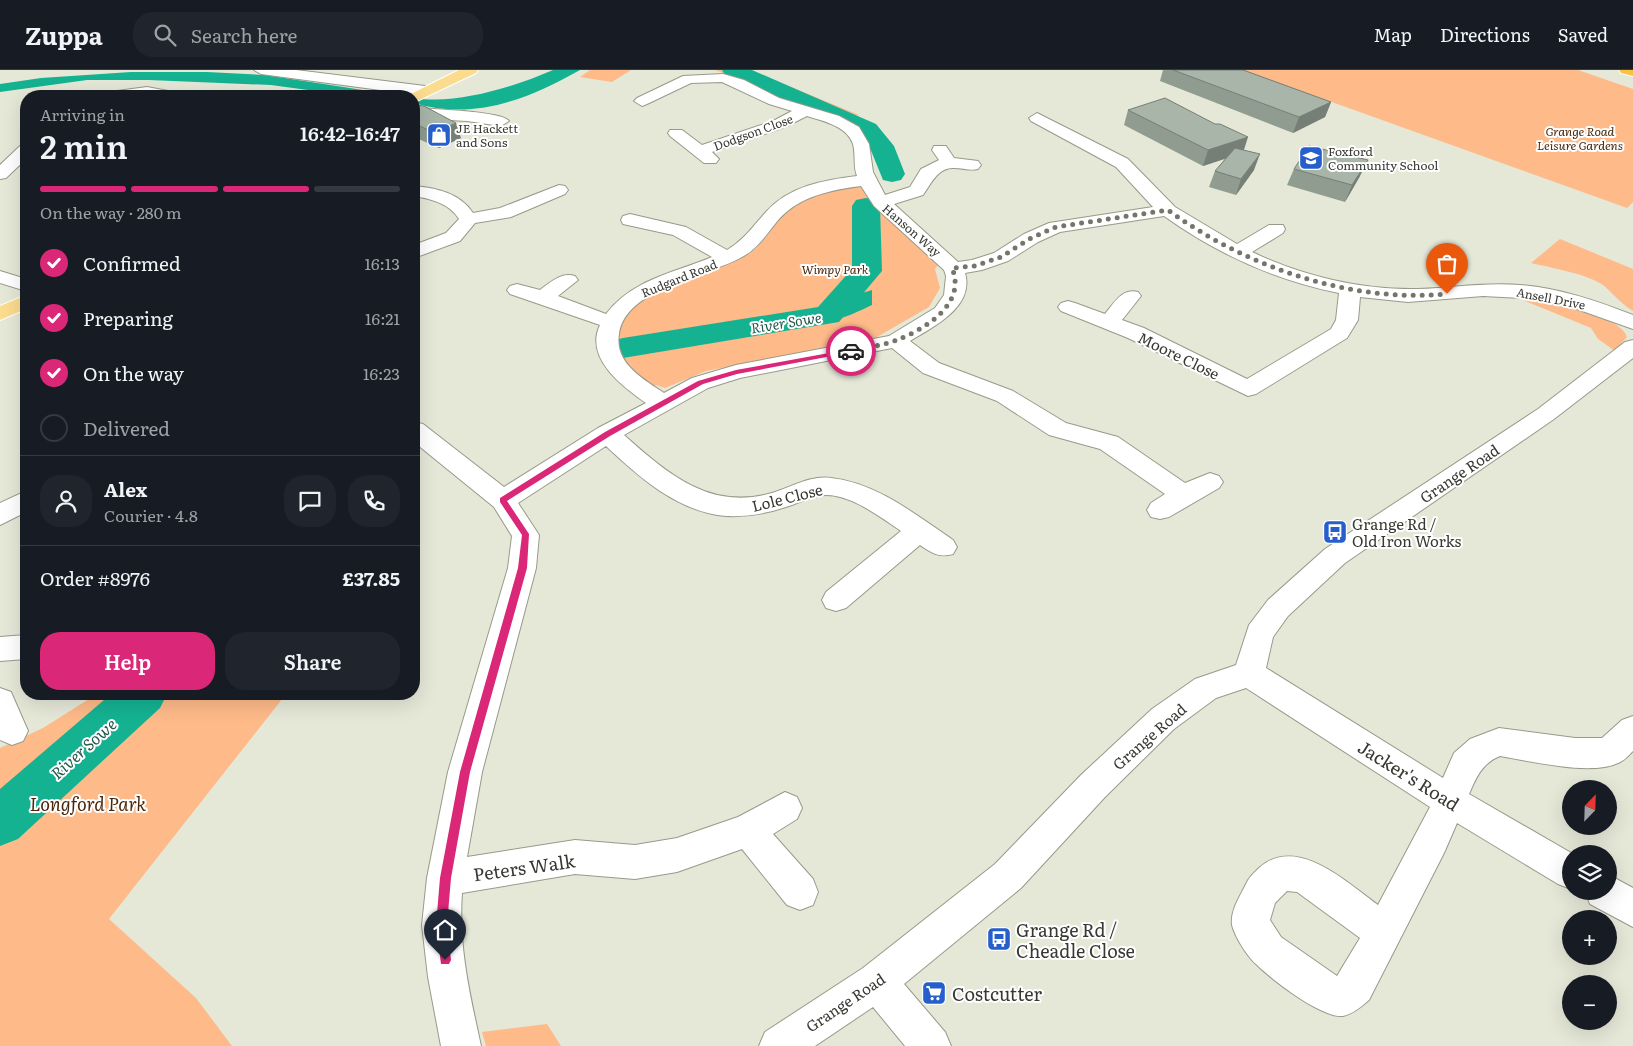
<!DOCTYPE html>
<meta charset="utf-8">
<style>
:root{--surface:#171b24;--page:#20242c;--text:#f1f3f6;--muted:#9ea1a6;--line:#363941;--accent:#db2777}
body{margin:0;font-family:Literata,serif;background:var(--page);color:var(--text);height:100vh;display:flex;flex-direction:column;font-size:19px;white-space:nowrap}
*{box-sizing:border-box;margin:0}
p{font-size:16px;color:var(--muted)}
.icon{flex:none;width:28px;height:28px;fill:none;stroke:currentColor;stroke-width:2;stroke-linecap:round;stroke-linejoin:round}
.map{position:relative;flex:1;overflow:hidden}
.sheet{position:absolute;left:20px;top:20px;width:400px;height:610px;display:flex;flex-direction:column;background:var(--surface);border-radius:20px;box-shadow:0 5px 20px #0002}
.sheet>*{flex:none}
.needle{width:32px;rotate:23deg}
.tools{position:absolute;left:1562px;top:710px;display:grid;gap:10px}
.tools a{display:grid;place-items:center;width:55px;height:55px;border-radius:50%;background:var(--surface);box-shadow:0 5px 20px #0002;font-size:25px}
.pin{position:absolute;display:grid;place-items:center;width:42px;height:42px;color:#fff;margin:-51px -21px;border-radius:50% 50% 50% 0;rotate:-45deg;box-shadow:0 0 5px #0007}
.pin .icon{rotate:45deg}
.courier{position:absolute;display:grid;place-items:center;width:50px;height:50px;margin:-25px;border:4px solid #db2777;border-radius:50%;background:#fff;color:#222;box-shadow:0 1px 6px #0007}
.head em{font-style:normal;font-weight:600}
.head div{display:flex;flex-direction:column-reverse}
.head{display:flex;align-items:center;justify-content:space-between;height:85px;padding:0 20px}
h1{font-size:32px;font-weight:600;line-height:38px}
.bar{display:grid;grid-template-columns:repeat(4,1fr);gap:8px 5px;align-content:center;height:60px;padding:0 20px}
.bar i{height:6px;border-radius:4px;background:var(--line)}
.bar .current{background:var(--accent)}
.bar p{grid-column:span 4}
.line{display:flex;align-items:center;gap:12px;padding:0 20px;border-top:1px solid var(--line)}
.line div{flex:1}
.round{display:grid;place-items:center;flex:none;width:52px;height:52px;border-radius:20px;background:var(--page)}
ol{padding:0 20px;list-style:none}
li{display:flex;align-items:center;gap:15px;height:55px}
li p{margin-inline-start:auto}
li .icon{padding:5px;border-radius:50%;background:var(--accent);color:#fff;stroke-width:4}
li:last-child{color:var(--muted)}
li i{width:28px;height:28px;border:2px solid var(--line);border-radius:50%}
.button{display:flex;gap:10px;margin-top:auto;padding:10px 20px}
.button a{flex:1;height:58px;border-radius:20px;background:var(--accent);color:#fff;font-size:20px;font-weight:600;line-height:58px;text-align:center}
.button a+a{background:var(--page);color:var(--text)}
header{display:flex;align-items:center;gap:30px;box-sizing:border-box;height:70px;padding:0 25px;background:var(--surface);border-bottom:1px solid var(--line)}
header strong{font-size:24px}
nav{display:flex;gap:28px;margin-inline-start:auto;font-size:18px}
.search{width:350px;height:45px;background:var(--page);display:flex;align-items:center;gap:12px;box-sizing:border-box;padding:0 18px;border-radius:20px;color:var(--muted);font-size:19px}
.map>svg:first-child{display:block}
</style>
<header>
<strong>Zuppa</strong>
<div class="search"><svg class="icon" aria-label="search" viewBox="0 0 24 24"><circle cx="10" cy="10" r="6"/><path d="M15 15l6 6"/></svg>Search here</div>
<nav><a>Map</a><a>Directions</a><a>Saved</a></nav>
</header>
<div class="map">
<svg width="1633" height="976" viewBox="0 0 1633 976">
<rect width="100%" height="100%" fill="#e5e8d7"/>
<path fill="#feba89" d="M590,0H631L612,12L580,7Z
M715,0H750L859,45L842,49Z
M1243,0H1578L1633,19V132L1627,138Z
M860,117L939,194L935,199L940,218L929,237L877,267L706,301L665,318L656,315L651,317C630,299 602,271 626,245C652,216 692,209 727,194C735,190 746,186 754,180C763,172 769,159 778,150C799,126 829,118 860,117Z
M1560,169L1633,199V241C1621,234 1613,223 1603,215C1585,203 1551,198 1531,193Z
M1523,230C1545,233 1621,244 1627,267L1615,281L1598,269L1591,258Z
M97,624H286L109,849L196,928L232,976H0V678L43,658Z
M547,954L561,976H486L482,962Z"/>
<path fill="#15b292" d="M553,0H580C529,29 474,51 414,33V28C457,35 514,17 553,0Z
M131,2H207L265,5L402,26H352L271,15L149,10H87L0,22V14L41,8Z
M872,220V235C837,252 828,254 788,251L830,233Z"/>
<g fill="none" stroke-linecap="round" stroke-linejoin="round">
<path fill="#15b292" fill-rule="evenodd" d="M722,0H752L876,54L894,76L905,104L901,110L892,112L883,110L870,78L858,64L725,5Z
M866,128L876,130L880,136L882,201L839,252L623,288L611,285L607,278L611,271L623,268L818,237L852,199V136L856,130Z
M111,624H167L160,638L18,769L0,776V719Z"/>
<defs>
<path id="minor" d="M254,0H296L425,16L433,21L425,26L261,4Z
M723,4L744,10L779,28L839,46L859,57L869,74L873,102L885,125L910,117L921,99L939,90L932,80L934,76H946L954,88L978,91L981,95L978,99C970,101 963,98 954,98C938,97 931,114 923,125L894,134L958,192L972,190L994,183L1024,164L1049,153L1153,137L1116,97L1031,51L1029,48L1037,43L1128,89L1175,137L1237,174L1269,155H1283L1285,159L1283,163L1252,182C1302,206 1362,220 1417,219C1452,218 1485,212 1520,215C1559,218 1597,231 1633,245V259L1571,237L1522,228L1483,226L1408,232L1360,227L1358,250L1347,268L1256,324L1248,326L1128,268L1061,241L1058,237L1061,233L1068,231L1075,233L1105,244C1115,232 1122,218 1138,222L1141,226L1122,250L1144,258L1247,309L1331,259L1336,250L1339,223C1275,210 1217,184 1164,146L1060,162L1038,172L1008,191L982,200L965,203C975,237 933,257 910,271L939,293L1013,321L1066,353L1118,367L1185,413L1210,403L1219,406L1223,412L1219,418L1169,447L1160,449L1151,447L1147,440L1151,433L1165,424L1100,379L1049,365L997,331L923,303L892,278L740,308L708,318L624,365C668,404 710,441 772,423C792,417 810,405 831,408C877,413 916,445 953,470L957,477L953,484C939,488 932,483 920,475L846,538L836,541L826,538L822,530L826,522L901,461C880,447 852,425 826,425C813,425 801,432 789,436C769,443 747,447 726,446C678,442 639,407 606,376L518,433L539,465L536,498L482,702L467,787L575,770L635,775L677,768L738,747L785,722L797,727L802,738L797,749L773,764L813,809L818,822L813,835L800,840L787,835L742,779L677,802L635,809L575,804L462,823C458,875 470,925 481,976H441L428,907L422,855L427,808L448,702L508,498L512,466L494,437L414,372V352L423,354L504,417L598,358L646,333C623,317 584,288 600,255L510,224L507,220L510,216L517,214L540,220C551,212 561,202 575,206L578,210L558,226L606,244C633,209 674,203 712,187L673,165L623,154L621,150L623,146L630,144L686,157L727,180C744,170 753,156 766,142C789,116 824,110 857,106C853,96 856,85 853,74C847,56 823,51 807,46L785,57L712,82L719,89L716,93H704L670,66L668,63L670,60H682L702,75L773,51L792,41L769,34L722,12L691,13L647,34L642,36L634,31L637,28L683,6ZM861,116L874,136L944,200L946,206L944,225L935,238L889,266L736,295L692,308L664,323C643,309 614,293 619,264C625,218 709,206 742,187C759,178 767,163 779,149C800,126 831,120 861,116Z
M147,17L168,21L177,26H99L102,23Z
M414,38C430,39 502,41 509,51L501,56L467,51L414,48Z
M26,75V89L6,108L0,109V95L20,76Z
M559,115L565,116L568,120L565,124L511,147L475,153L460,171L414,188V175L446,163L459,149C449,133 431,129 414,126V116C436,118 460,123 473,143L500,138Z
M0,201L26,209V221L0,213Z
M1633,270V288L1554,349L1345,493L1288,546L1273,567L1266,598L1443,708L1454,683L1470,669L1499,658L1575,668H1602L1622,650L1633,646V681C1629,685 1624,691 1618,693C1591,706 1530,691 1500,686C1482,693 1476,708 1469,724L1573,784H1571V819L1558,814L1457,753L1444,783L1369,930C1362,936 1353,944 1343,946C1321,948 1271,909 1256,894C1247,886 1235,867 1232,855C1230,840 1241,825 1247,812C1250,806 1254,803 1259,798C1297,764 1347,813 1378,835L1430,737L1246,618L1216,628L1174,659L1105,727L1021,818L904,914L945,962L951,976H905L873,937L815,976H759L765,962L863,898L995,794L1081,705L1152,639L1195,609L1236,595L1249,555L1268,530L1325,479L1538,339L1625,272ZM1287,821L1297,822L1360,868L1337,906L1281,867L1270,850L1275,833Z
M26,421V442L0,455V433Z
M26,565V589L0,591V567Z
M0,618L11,622L28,661L23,671L12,675L0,670Z
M1609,805L1633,818V857L1590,834L1585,821H1609Z"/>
<path id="major" d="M459,0H478L476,3L419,30L414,32V26H407Z
M26,225V239L0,250V236Z"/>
<path id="highway" d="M1619,0H1633V6L1621,3Z"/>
</defs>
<use href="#minor" stroke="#979a89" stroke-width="2"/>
<use href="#major" stroke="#fff" stroke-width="2"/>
<use href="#highway" stroke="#fff" stroke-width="2"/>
<use href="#minor" fill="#fff" fill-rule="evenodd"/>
<use href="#major" fill="#fbdb8d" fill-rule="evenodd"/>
<use href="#highway" fill="#f8c341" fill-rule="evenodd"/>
</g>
<path fill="#909c90" d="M1163,0H1243L1331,32L1325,47L1293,63L1160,11Z
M414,35L461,68L439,78L414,67Z
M1128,40L1244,80L1254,100L1236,125L1209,117L1215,101L1226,88L1203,96L1124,55Z
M1294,99L1360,106L1345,132L1287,115Z"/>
<path fill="#767f76" d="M1331,32L1325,47L1293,63L1299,47Z
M456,53L461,68L439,78L434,63Z
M1248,67L1243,83L1203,96L1208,80Z
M1260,84L1254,100L1236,125L1241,109Z
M1368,90L1360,106L1345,132L1352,115Z"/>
<path fill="#a8b5a8" stroke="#767f76" d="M1173,0H1243L1331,32L1299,47Z
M1165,28L1215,54H1220L1248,67L1208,80L1128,40Z
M414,35L424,36L456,53L434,63L414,53Z
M1309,76L1368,90L1352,115L1294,99Z
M1235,78L1260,84L1241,109L1215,101Z"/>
<path fill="#db2777" d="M851,279L853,282L737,304L703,314L610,366L507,431L529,464L527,498L470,702L451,808L447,855L451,890L449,894H441L436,855L440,808L460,702L518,498L522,465L500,432V428L605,362L698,311L736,300Z"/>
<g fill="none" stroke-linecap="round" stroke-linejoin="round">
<path stroke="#74766b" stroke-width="5" stroke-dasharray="0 9" d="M851,281C865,277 883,276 897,270C925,259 967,234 952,198L975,196L1001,187L1031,168L1056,157L1168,140C1246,197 1350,233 1447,224"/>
</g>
<defs>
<symbol id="shop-square" viewBox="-11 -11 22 22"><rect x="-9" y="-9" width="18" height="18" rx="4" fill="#265fcc" stroke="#fff"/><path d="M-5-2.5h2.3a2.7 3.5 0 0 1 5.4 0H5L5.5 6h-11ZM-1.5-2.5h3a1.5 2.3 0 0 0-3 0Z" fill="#fff"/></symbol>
<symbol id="school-square" viewBox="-11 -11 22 22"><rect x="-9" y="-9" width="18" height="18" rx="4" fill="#265fcc" stroke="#fff"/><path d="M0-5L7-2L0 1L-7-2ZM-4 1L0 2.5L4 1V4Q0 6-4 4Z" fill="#fff"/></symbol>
<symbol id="bus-square" viewBox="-11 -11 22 22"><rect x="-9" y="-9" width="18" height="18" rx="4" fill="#265fcc" stroke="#fff"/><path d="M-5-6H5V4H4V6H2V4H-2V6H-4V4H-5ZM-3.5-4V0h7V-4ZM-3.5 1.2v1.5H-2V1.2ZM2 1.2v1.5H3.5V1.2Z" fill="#fff"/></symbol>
<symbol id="supermarket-square" viewBox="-11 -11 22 22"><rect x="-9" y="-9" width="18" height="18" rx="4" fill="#265fcc" stroke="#fff"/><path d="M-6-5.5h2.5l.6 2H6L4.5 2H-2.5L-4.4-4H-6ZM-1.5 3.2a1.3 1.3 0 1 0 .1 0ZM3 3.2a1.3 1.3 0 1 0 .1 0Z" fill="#fff"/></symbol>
</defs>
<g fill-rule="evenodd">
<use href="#shop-square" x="425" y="51" width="28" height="28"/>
<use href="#school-square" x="1297" y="74" width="28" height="28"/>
<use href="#bus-square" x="1321" y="448" width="28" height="28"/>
<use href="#bus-square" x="985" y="855" width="28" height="28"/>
<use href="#supermarket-square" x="920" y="909" width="28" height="28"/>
</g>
<g text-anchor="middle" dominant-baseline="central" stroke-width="4" stroke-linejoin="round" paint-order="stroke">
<g font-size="12" fill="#373831" stroke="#fff" text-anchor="start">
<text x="456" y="58">JE Hackett<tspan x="456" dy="14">and Sons</tspan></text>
<text x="1328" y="81">Foxford<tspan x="1328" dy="14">Community School</tspan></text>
</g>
<g font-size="12" font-style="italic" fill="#49280d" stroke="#fff">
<text x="1580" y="61">Grange Road<tspan x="1580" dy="14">Leisure Gardens</tspan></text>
<text x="835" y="199">Wimpy Park</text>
</g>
<g font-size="12" fill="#373831" stroke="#fff">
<text transform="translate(753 62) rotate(-20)">Dodgson Close</text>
<text transform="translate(912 160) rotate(41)">Hanson Way</text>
<text transform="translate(679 208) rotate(-22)">Rudgard Road</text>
<text transform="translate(1551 228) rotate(11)">Ansell Drive</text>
</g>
<g font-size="14" font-style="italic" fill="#23594b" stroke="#fff">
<text transform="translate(786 252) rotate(-9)">River Sowe</text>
</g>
<g font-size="15" fill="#373831" stroke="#fff">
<text transform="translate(1179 285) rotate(26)">Moore Close</text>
<text transform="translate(1459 403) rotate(-34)">Grange Road</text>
<text transform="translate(787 427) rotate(-14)">Lole Close</text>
<text transform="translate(1149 666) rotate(-41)">Grange Road</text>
<text transform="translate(845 932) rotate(-34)">Grange Road</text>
</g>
<g font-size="15" fill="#373831" stroke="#fff" text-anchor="start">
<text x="1352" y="453">Grange Rd /<tspan x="1352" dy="17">Old Iron Works</tspan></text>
</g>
<g font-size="16" font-style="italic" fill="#23594b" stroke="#fff">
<text transform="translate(83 678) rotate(-42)">River Sowe</text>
</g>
<g font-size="18" fill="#373831" stroke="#fff">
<text transform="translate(1409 705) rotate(32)">Jacker's Road</text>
<text transform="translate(524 797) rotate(-8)">Peters Walk</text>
</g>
<g font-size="18" font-style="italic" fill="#49280d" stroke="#fff">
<text x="88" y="733">Longford Park</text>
</g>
<g font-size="18" fill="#373831" stroke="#fff" text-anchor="start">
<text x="1016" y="859">Grange Rd /<tspan x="1016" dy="21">Cheadle Close</tspan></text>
<text x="952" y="923">Costcutter</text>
</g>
</g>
</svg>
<div class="tools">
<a><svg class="needle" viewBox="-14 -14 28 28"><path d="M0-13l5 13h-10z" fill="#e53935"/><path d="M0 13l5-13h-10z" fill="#9ea1a6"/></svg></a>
<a><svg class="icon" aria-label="layers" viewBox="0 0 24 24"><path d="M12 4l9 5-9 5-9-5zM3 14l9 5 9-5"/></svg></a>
<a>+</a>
<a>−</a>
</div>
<div class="pin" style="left:1447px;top:224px;background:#ea580c"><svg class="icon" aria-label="bag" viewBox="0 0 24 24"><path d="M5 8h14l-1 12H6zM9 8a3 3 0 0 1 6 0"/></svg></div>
<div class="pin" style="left:445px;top:890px;background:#1f2937"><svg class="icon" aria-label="home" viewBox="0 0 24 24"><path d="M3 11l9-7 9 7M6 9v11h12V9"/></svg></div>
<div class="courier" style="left:851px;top:281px"><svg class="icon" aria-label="car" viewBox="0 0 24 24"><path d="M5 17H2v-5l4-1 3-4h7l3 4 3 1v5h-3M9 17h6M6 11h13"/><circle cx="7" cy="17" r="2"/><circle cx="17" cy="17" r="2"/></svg></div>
<section class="sheet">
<div class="head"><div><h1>2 min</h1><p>Arriving in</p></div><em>16:42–16:47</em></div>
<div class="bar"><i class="current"></i><i class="current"></i><i class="current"></i><i></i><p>On the way · 280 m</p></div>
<ol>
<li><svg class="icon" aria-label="check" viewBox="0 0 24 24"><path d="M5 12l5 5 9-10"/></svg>Confirmed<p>16:13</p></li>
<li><svg class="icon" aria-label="check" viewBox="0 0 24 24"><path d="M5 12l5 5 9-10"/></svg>Preparing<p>16:21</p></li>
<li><svg class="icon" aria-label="check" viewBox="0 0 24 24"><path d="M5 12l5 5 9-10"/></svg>On the way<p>16:23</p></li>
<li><i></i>Delivered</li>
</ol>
<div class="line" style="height:90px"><a class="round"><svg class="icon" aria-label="person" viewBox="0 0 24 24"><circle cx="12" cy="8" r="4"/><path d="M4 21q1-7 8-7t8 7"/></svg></a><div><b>Alex</b><p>Courier · 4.8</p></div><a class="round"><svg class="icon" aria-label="chat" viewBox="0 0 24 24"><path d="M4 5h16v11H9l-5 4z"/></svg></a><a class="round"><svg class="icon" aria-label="phone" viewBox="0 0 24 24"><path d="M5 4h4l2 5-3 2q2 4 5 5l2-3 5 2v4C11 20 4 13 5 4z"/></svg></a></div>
<div class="line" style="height:65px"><div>Order #8976</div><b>£37.85</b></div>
<div class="button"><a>Help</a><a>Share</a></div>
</section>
</div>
